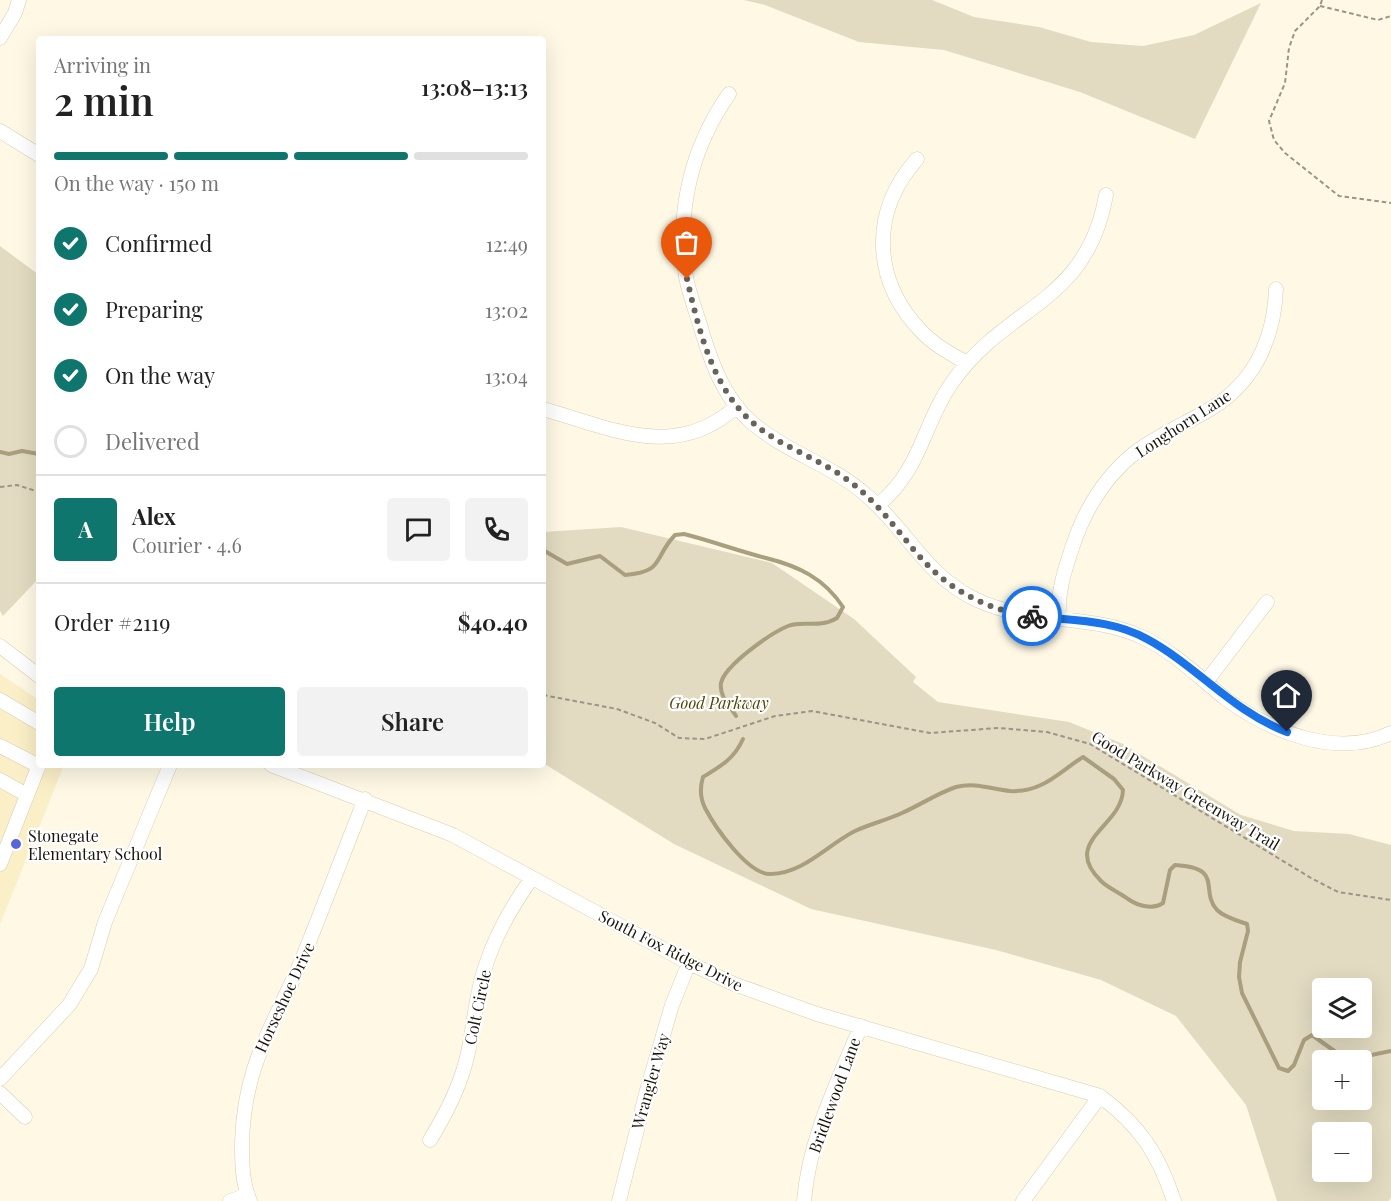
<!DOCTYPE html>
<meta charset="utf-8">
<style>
:root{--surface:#fff;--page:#f2f2f2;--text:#222;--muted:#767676;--line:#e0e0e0;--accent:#0f766e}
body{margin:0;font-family:"Playfair Display",serif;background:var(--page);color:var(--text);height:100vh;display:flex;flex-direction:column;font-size:22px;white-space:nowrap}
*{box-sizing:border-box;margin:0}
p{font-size:20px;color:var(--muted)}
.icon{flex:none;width:33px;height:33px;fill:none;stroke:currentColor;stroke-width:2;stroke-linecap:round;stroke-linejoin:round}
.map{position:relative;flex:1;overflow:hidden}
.sheet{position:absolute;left:36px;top:36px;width:510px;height:732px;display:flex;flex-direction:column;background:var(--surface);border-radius:6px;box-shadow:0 6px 24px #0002}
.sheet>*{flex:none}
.tools{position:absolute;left:1312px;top:978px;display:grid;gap:12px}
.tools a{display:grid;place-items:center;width:60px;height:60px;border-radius:6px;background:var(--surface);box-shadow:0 6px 24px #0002;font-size:30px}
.pin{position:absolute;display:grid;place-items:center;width:51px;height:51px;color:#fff;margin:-62px -26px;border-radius:50% 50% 50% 0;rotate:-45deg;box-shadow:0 0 6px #0007}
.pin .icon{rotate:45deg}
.courier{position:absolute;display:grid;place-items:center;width:60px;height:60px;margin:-30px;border:4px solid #1a73e8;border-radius:50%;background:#fff;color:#222;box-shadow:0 2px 8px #0007}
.summary em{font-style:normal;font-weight:600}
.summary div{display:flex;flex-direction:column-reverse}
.summary{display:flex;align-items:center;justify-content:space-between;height:102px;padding:0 18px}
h1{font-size:39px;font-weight:600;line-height:45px}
.bar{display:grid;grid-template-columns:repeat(4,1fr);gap:9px 6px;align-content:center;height:72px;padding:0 18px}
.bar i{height:8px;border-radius:4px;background:var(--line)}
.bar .active{background:var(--accent)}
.bar p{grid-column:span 4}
.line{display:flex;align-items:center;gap:15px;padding:0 18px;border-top:2px solid var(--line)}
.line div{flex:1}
.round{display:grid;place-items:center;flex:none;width:63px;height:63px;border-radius:6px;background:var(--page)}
ol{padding:0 18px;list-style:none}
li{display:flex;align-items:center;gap:18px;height:66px}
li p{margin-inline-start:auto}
li .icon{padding:6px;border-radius:50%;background:var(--accent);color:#fff;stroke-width:4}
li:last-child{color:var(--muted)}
li i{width:33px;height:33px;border:3px solid var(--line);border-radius:50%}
.primary-button{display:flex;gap:12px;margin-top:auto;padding:12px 18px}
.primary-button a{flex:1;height:69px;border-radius:6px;background:var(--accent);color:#fff;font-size:24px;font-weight:600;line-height:69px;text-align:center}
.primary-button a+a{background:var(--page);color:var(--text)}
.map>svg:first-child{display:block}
</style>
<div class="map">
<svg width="1391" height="1201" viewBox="0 0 1391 1201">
<rect width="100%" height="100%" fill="#fef8e5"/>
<path fill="#fbefc7" d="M0,674L39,700V765H64L0,924Z"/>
<path fill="#e2dbc1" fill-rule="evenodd" d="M744,0H932L974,17L1039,27L1091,42L1143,46L1194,35L1261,3L1195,139L1080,92L944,50L859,42L765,5Z
M0,246L39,275V578L3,616L0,611Z
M621,527L772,563L854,619L916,677L913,682L938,702L1069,722L1123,744L1241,815L1294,831L1349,834L1391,845V1197L1389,1201H1277L1246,1105L1176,1016L1101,980L996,950L811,909L674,844L543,763V532ZM1362,988V1028H1323V988ZM1323,1060H1362V1100H1323ZM1323,1132H1362V1172H1323Z"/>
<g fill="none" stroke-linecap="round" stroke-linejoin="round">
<path stroke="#a99f7f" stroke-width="4" d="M0,452L9,454L22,451L39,454
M543,550L567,564L600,556L625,575C665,572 653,558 675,535L684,534C712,541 738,551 766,558C798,566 824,578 843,607L837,618C819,629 804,620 788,626C771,633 725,665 721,683C719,696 730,706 736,716
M743,739C734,759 721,766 703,777C700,787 700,798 705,808C715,827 748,875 771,874C804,873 827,845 855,831C870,824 887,820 902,813C920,805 938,793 956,787C975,782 991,789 1010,791C1042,793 1059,772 1083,757L1114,779L1123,790C1122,827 1060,841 1101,881C1108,888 1120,893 1128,899C1138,906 1153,910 1163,903L1170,870L1175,865C1225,868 1199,890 1217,910C1224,917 1238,921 1247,924L1248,931L1240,962L1239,977L1242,993L1279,1068L1288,1071L1294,1065L1304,1040L1312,1035L1347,1060L1391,1051"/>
<defs>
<path id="minor" d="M0,38L15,13L19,0
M729,94C691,148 676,212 686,277C690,298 698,316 703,335C713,367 725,398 750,421C785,452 831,464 866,495C907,529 925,576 977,600C1030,625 1089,613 1142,637C1173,651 1200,678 1226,699C1272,732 1336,759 1391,733
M0,131L39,155
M917,159C870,212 872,280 921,331C934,345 951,354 967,363
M543,409C611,428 676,462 737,406
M878,505C922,469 922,425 953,381C1008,304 1087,304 1106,195
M1059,619C1057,594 1064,572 1072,548C1084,511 1105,476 1137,451C1160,434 1187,423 1212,408C1255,381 1274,338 1276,289
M0,646L39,676
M1206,682L1267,602
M0,700L39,723
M0,746L39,766
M271,765L453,835L689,963L734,984L817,1014L1100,1096C1140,1126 1158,1153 1174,1201
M0,780L27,795
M0,864L39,765
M0,1079L69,1005L91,969L105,922L170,765
M0,1093L25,1117
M430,1140C446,1114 460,1087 467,1057C474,1028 475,999 484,971C494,937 511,907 532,878
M230,1201L248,1195
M250,1201C242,1182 242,1163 242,1143C244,1063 274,1026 303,957C324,905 344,852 365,799
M619,1201L647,1090L672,1005L689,963
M804,1201C809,1139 837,1083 861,1026
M1023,1201L1100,1096"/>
</defs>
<use href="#minor" stroke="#d8ceaf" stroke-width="15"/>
<path stroke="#9a9586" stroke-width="2" stroke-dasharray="4.5 3" stroke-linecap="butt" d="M1322,0L1320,6L1295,31L1289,48L1285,83L1269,121L1274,140L1285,153L1339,196L1391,203
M1320,6L1378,20L1391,16
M0,487L17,485L39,492
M543,695L617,709L655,723L679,738L705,739L775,716L812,711L930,733L998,728L1047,732L1090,744L1311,878L1338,892L1391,900"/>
<use href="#minor" stroke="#fff" stroke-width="14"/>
</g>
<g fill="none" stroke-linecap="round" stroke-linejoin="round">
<path stroke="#696457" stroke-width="6" stroke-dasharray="0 10.8" d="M687,279C697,322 708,370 736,405C766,444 812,453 849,481C879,503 897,531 921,558C949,590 989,611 1032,616"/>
<path stroke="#1a73e8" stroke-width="8" d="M1032,616C1072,621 1111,619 1147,639C1197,666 1232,711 1287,732"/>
</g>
<circle fill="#5765dc" stroke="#fff" stroke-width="2" cx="16" cy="844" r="6"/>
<g text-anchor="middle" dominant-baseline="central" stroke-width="4.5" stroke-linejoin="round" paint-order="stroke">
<g font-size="16" fill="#19150a" stroke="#fff">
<text transform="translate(1183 423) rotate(-33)">Longhorn Lane</text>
<text transform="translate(1186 790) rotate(31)">Good Parkway Greenway Trail</text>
<text transform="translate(671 950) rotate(27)">South Fox Ridge Drive</text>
<text transform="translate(284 997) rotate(-65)">Horseshoe Drive</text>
<text transform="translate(477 1007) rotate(-78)">Colt Circle</text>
<text transform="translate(650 1081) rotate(-74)">Wrangler Way</text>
<text transform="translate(834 1095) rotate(-70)">Bridlewood Lane</text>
</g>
<g font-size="16" font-style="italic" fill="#524306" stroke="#fff">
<text x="719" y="702">Good Parkway</text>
</g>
<g font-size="16" fill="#19150a" stroke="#fff" text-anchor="start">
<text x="28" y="835">Stonegate<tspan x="28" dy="18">Elementary School</tspan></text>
</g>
</g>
</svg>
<div class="tools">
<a><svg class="icon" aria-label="layers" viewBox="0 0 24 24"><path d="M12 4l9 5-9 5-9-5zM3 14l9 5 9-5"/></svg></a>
<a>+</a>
<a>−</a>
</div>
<div class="pin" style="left:687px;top:279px;background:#ea580c"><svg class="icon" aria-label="bag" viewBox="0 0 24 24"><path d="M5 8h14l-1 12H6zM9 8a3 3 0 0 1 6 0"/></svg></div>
<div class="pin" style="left:1287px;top:732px;background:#1f2937"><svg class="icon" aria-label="home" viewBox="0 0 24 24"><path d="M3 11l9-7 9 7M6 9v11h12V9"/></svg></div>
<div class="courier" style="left:1032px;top:616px"><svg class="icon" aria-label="bike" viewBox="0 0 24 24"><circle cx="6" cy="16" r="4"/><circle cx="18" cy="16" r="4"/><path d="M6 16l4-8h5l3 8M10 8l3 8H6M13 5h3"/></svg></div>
<section class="sheet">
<div class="summary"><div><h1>2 min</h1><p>Arriving in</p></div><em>13:08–13:13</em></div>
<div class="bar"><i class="active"></i><i class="active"></i><i class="active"></i><i></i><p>On the way · 150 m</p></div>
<ol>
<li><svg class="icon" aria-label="check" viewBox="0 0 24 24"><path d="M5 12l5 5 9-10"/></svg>Confirmed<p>12:49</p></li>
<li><svg class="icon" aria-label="check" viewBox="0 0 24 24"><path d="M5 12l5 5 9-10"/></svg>Preparing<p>13:02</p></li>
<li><svg class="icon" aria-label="check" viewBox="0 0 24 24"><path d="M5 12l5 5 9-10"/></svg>On the way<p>13:04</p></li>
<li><i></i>Delivered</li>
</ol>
<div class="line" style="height:108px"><b class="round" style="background:var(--accent);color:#fff">A</b><div><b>Alex</b><p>Courier · 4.6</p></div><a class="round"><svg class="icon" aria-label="chat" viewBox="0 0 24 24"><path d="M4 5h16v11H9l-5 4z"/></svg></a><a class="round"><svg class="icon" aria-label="phone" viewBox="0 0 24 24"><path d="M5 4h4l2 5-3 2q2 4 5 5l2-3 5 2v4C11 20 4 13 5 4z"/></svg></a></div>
<div class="line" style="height:78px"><div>Order #2119</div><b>$40.40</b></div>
<div class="primary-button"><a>Help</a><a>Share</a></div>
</section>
</div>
